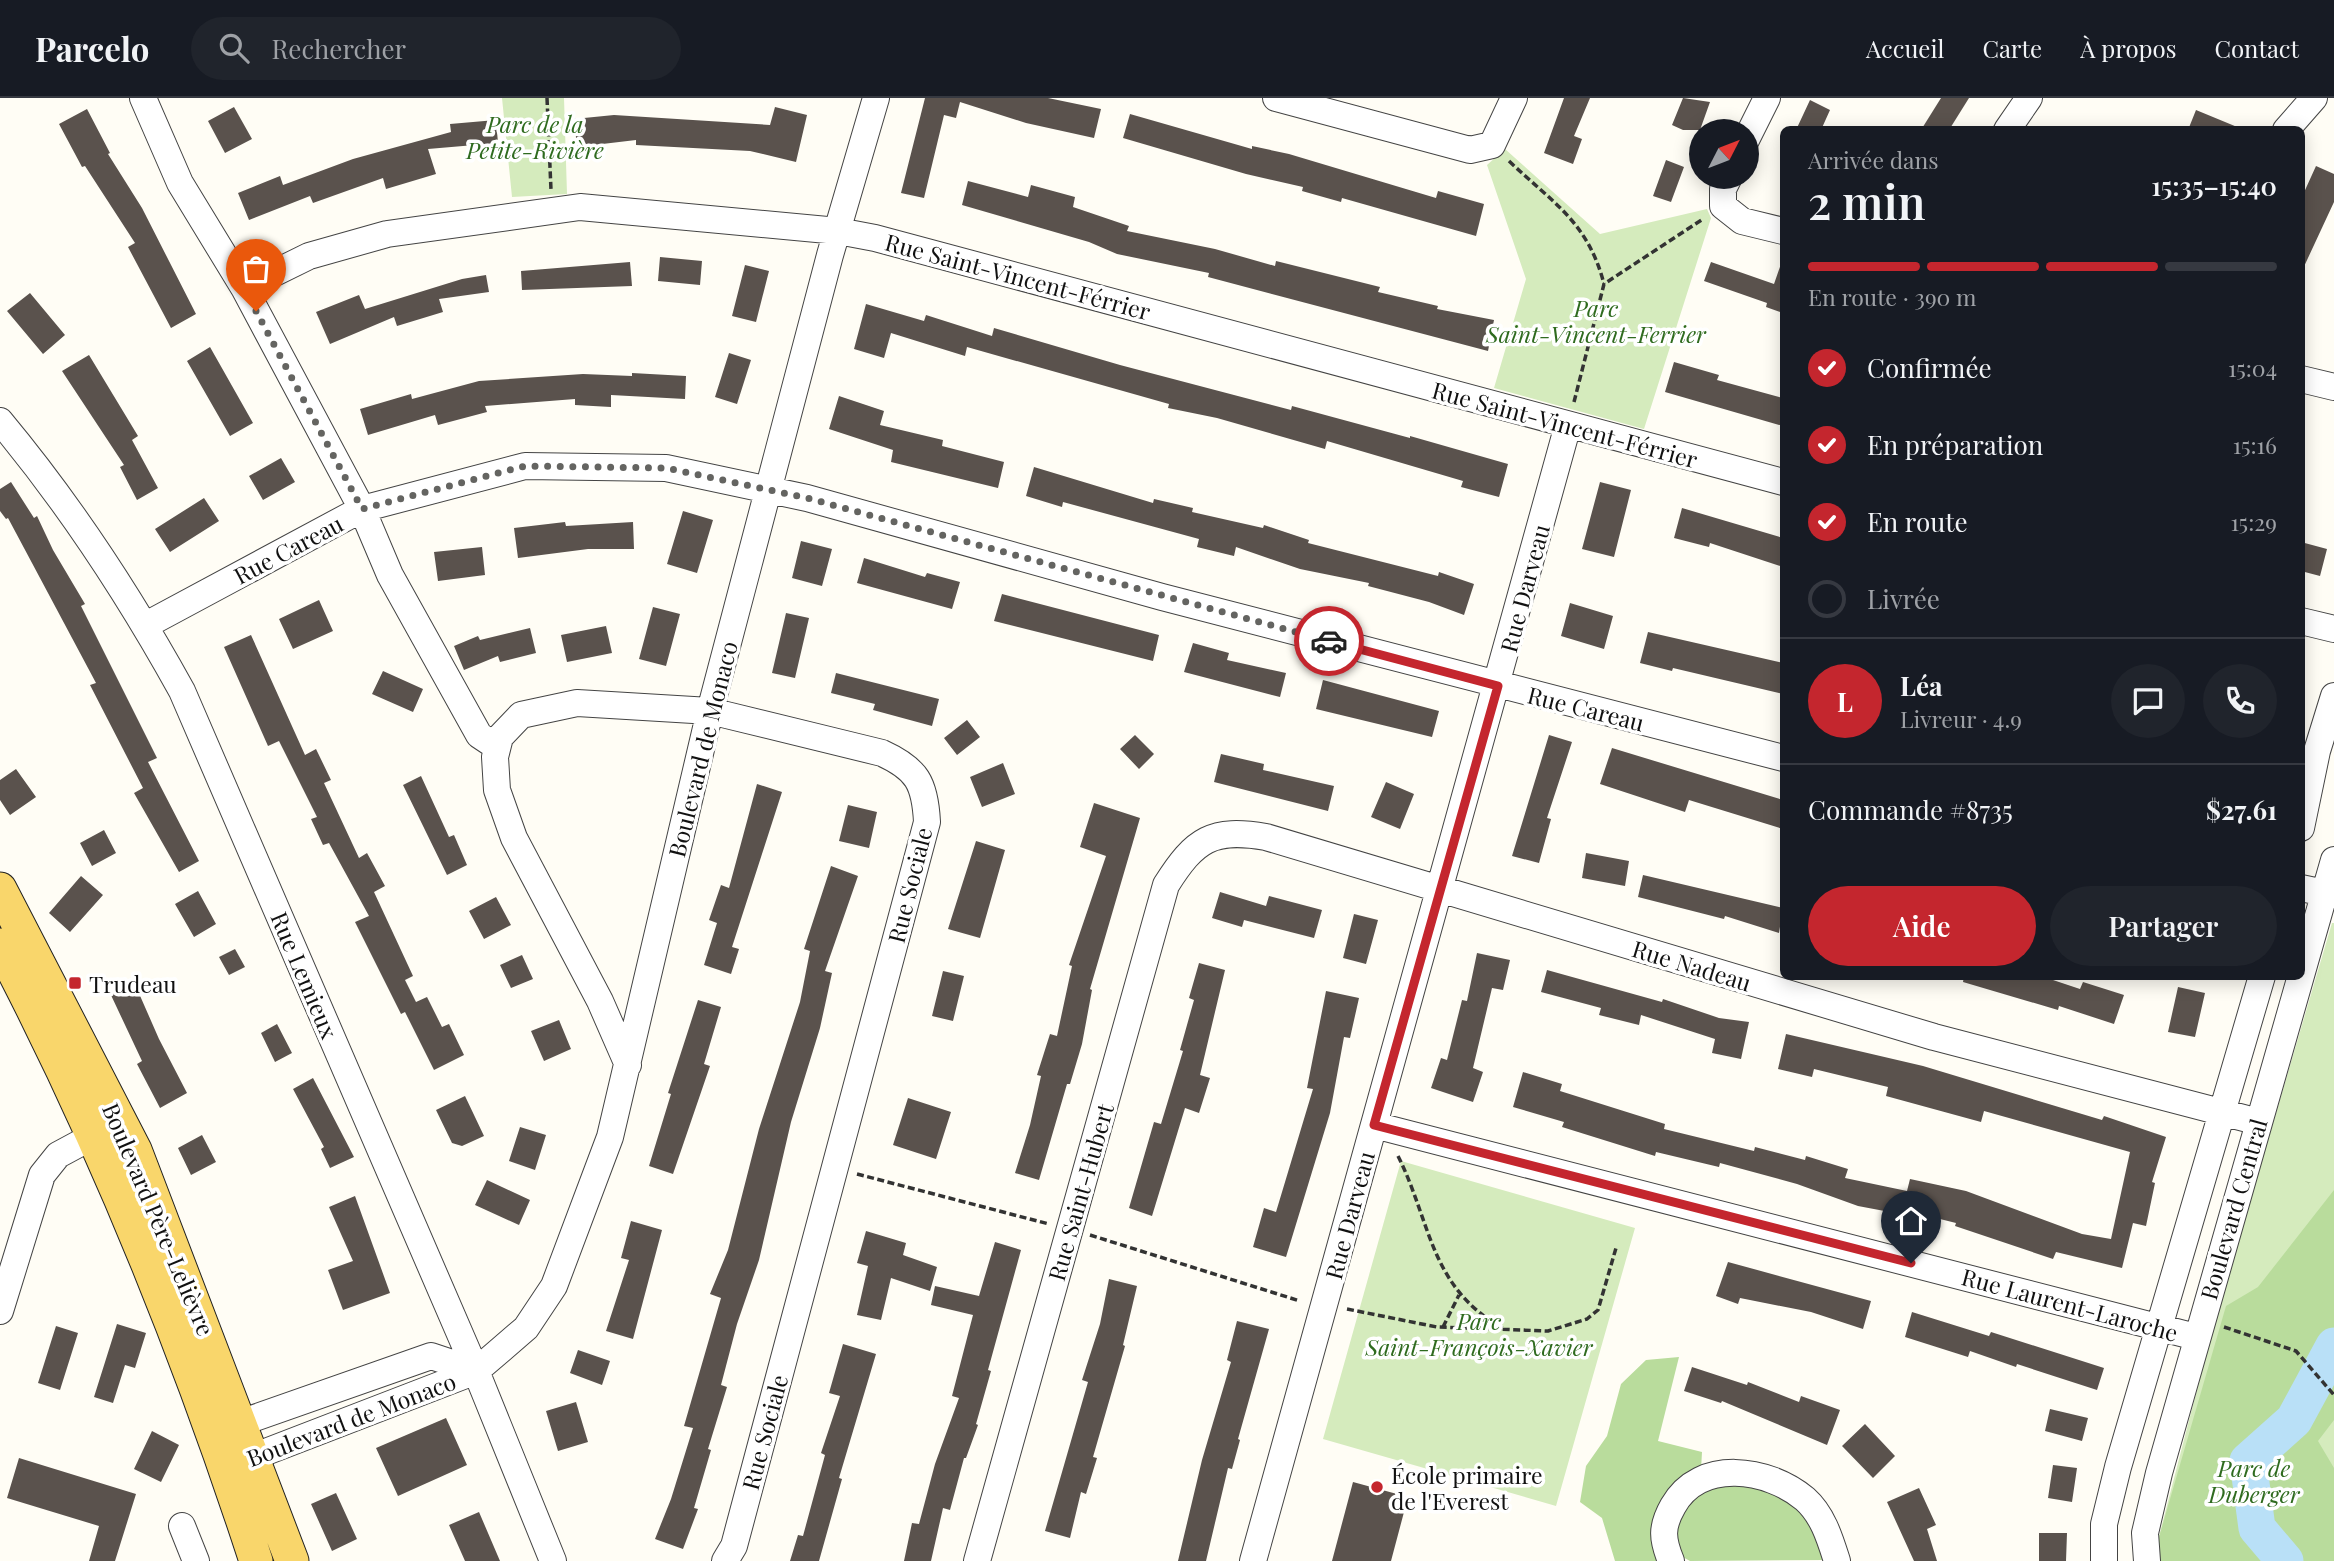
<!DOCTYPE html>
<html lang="fr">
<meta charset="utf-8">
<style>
:root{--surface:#171b24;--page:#20242c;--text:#f1f3f6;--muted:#9ea1a6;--line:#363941;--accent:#c4262e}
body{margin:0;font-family:"Playfair Display",serif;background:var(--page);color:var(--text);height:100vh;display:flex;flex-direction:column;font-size:26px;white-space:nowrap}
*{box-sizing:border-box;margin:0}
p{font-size:23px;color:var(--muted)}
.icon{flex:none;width:38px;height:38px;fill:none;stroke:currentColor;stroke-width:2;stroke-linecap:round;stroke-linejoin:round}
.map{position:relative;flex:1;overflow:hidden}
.drawer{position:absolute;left:1780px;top:28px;width:525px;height:854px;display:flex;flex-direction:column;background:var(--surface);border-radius:10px;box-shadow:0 4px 18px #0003}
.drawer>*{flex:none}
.needle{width:46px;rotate:48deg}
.tools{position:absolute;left:1689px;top:21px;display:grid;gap:14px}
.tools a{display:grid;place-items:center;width:70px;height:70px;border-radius:50%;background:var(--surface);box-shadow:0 4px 18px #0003;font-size:35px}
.pin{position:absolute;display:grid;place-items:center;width:60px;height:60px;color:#fff;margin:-72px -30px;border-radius:50% 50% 50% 0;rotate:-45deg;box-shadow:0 0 7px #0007}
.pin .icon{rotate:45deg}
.courier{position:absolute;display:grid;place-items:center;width:70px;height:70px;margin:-35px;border:5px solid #c4262e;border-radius:50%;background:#fff;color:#222;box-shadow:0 2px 9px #0007}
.summary em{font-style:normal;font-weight:600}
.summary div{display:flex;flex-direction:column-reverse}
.summary{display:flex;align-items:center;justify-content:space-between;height:119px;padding:0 28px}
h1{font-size:46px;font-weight:600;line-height:52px}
.bar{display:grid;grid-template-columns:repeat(4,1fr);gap:10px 7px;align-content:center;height:84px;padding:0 28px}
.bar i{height:9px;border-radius:5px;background:var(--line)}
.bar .selected{background:var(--accent)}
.bar p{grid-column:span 4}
.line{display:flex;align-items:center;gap:18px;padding:0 28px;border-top:2px solid var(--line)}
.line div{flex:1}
.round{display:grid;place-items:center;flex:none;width:74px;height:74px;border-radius:37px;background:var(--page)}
ol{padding:0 28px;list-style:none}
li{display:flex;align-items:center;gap:21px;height:77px}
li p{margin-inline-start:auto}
li .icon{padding:7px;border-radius:50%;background:var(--accent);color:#fff;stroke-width:4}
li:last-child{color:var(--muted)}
li i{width:38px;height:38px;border:4px solid var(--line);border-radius:50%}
.action{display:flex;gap:14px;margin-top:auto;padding:14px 28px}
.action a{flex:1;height:80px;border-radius:42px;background:var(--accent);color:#fff;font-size:28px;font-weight:600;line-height:80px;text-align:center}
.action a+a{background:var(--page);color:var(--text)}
header{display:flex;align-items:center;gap:42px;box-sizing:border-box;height:98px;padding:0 35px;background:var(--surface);border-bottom:2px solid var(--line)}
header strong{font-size:33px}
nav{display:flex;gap:38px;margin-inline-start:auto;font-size:24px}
.search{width:490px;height:63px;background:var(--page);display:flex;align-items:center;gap:18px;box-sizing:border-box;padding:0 24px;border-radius:38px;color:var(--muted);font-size:26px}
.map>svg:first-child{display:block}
</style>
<header>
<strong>Parcelo</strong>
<div class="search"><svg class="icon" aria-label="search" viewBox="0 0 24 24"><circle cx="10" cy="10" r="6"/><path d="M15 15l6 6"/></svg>Rechercher</div>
<nav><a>Accueil</a><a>Carte</a><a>À propos</a><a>Contact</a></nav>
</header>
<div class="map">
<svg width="2334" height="1463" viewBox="0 0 2334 1463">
<rect width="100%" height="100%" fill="#fffdf5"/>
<path fill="#d5ebbd" d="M502,0H564L567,96L512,99Z
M1505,51L1600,136L1707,111L1711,120L1644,331L1494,290L1526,181L1487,67Z
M2332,825H2334V1463L2157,1446L2214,1226Z
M1401,1063L1635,1130L1556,1408L1323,1341Z"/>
<path fill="#b9dc9c" d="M2334,1092V1322L2318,1343L2334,1370V1463H2158L2157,1446L2226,1208L2258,1189Z
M1679,1259L1658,1343L1702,1354L1701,1372L1663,1463H1615L1602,1420L1580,1404L1586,1368L1607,1338L1621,1286L1646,1262Z
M1729,1384C1787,1390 1810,1404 1824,1462L1690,1463L1681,1458L1673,1424L1705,1390Z"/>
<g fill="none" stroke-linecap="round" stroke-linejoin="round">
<path stroke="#b9e0f7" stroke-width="37" d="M2285,1463L2257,1430L2248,1363L2294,1322L2334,1248"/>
</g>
<path fill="#5a524d" d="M925,0H1048L1101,11L1094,40L1026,25L960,4L956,20L944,17L924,100L901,95Z
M1564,0H1590L1574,38L1582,41L1573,66L1544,55Z
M1683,0L1710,4L1700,32H1683L1672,27Z
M1941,0H1969L1949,32H1921Z
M1810,2L1830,12L1821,32H1796Z
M234,9L252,41L225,55L208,23Z
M775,9L807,17L796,64L750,53L636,47V42L577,49L574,21L614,17L770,27Z
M87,11L110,55L108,56L142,110L196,216L171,230L128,149L135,145L85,68L82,69L59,26Z
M2196,12L2242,31V32H2188Z
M1130,16L1252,51V48L1289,56L1436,100L1438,93L1484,106L1476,138L1342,100L1341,104L1302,93L1303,89L1246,76L1123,40Z
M496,22L498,45L428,51L436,76L386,91L383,80L313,105L310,98L249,122L238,95L280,78L283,87L353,61L451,34L450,26Z
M1666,62L1684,69L1671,104L1653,98Z
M2316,68L2334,76V104L2301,175V101Z
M968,83L1028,99L1031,87L1075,99L1073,109L1129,128L1127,133L1215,151L1275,168L1276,163L1380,189L1378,194L1438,208L1437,211L1494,222L1488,253L1208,179L1209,175L1117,156L1089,144L962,107Z
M660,159L702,163L700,187L658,183Z
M630,164L632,188L522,192L521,173Z
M1711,164L1774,186L1781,166H1783V215L1766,209L1767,205L1704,183Z
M745,167L769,173L756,224L732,218Z
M486,177L489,194L439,201L443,214L397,228L394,219L330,246L316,214L359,197L365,211L462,181Z
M30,195L65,237L43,256L7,213Z
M866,206L924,223L926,217L992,238L994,230L1120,267L1291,312L1292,308L1410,340V338L1508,366L1499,399L1461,389L1463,383L1327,343L1325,351L1217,320L1168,310L1169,306L967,249L965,258L891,235L884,260L854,251Z
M210,249L253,325L230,338L187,263Z
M729,255L751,262L737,306L715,299Z
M89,257L138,338L132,342L158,390L137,402L120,369L124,367L62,273Z
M1674,264L1719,277L1717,282L1783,300V328L1665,294Z
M632,275L686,278L685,301L611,297V309L575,307V301L485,308L487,314L438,327L435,317L368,337L360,311L411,296L412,301L479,283L583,276L632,278Z
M839,298L884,313L880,327L943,342L942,348L1004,364L998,390L891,364L893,352L829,331Z
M281,360L295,384L263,402L249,378Z
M1034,369L1153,405L1154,401L1193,410L1192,414L1263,430L1264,427L1309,442L1308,445L1438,478L1439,474L1474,486L1464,517L1429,504L1368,488L1369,485L1300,471L1236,449L1234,458L1197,449L1199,441L1063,404L1062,409L1026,398Z
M11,384L34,420L37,418L53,452L85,506L81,508L157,660L148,664L199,763L179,774L134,695L143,690L90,587L96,585L8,420L6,421L0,413V391Z
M1600,384L1631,392L1614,459L1582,451Z
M204,400L219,423L170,454L155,431Z
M1682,410L1783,440V469L1710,445L1709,449L1674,440Z
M683,413L713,422L697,475L667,466Z
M565,424L566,428L633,424L634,451H588L518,460L514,430Z
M801,443L832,451L822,488L792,480Z
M2301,444L2327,451L2320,478L2301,473Z
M482,449L485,477L438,483L434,454Z
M864,460L925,479L927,475L960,484L952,511L857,485Z
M1002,496L1159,537L1153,563L994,523Z
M319,502L333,533L293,551L279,521Z
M1570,505L1613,518L1604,551L1561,538Z
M653,509L680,516L666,568L639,561Z
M786,515L809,520L795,580L772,575Z
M606,528L612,555L567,564L561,537Z
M530,530L536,555L500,564L498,558L464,572L454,548L478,538L480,542Z
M1648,534L1783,565V596L1673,570L1672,573L1640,565Z
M251,537L305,657L316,651L331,682L324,685L359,760L367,755L385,788L374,794L413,878L405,882L416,904L427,899L442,929L449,926L464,957L434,972L405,914L401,916L355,824L369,818L329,745L323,747L311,721L317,719L279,643L268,648L224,549Z
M1193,545L1229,555L1227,562L1286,575L1280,599L1184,574Z
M383,573L423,591L413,614L372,596Z
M836,575L939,601L932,628L873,612L875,606L831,595Z
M1323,582L1439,613L1432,639L1316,611Z
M967,622L980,639L957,657L944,640Z
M1135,637L1154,656L1139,671L1120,651Z
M1549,637L1572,644L1547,720L1551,721L1539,765L1512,758Z
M1612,650L1783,702V731L1689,702L1685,714L1600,686Z
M1221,656L1264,666L1263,672L1334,688L1328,713L1214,684Z
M1003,665L1015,696L982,709L970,679Z
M16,671L36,699L10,717L0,702V682Z
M421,678L449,739L454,737L467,767L447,777L403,687Z
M1386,684L1414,696L1400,731L1371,719Z
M757,686L782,694L732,849L739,851L731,876L704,867L717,825L709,822L721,787L729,790Z
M1094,705L1140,720L1090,891L1092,892L1082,946L1070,986H1067L1039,1082L1015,1075L1030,1027L1041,978L1037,977L1050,936L1057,938L1072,868L1069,867L1106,758L1080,749Z
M848,707L877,714L869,750L839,743Z
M104,732L116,755L92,768L80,745Z
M976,743L1005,752L980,840L948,831Z
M1586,755L1629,763L1625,788L1582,780Z
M831,768L858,778L825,873L832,875L820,930L791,1024L759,1162L737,1226L721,1287L727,1289L708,1351L711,1352L694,1410L698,1411L683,1451L655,1441L671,1401L693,1330L684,1328L721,1200L710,1196L728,1152L759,1031L800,904L810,853L804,851Z
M1643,777L1783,810L1779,835L1725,818L1724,821L1638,799Z
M81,778L103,797L70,834L49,815Z
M198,793L216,826L194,839L175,806Z
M1220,794L1266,808L1269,798L1322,812L1314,840L1244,822L1242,829L1212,820Z
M496,799L511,827L484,841L469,813Z
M1354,816L1378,822L1366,866L1343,860Z
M235,851L245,869L229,877L219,859Z
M1477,855L1510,862L1503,892L1492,890L1473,970L1483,974L1473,1004L1431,990L1441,960L1447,962L1462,902L1467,903Z
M522,857L533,881L511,890L500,867Z
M1199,865L1225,872L1200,977L1210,980L1199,1015L1185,1010L1152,1118L1129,1110L1154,1024L1161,1026L1183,953L1180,952L1194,902L1189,900Z
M1547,872L1662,904L1663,901L1719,920L1749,924L1741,961L1712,955L1715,941L1641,917L1639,927L1599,917L1601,910L1541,894Z
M943,873L964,878L953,923L932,918Z
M1964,878H2041L2080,891L2083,884L2124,897L2114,926L2059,908L2058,912L1963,884Z
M134,884L159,941L187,995L160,1010L137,966L142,963L110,895Z
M2178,889L2205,895L2195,939L2168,934Z
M1326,893L1359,900L1350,940L1344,939L1330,1015L1286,1159L1253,1149L1264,1110L1276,1114L1313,991L1307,990Z
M698,902L721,909L704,966L710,968L673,1076L649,1068L671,996L668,995Z
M559,922L571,951L544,963L531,933Z
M277,926L292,955L275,964L261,935Z
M1786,936L1923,968L2102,1022L2104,1018L2166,1039L2152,1084L2155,1085L2146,1128L2133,1125L2122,1170L2056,1154L2053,1161L1955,1128L1956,1125L1896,1110L1895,1115L1858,1108L1797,1086L1720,1065L1719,1069L1656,1054L1655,1058L1562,1029L1564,1024L1513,1009L1523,974L1562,986L1560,993L1665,1026L1664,1031L1754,1053L1755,1049L1805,1062L1806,1058L1848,1071L1845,1080L1907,1093L1910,1081L1966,1093L2082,1136L2111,1141L2130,1054L1984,1013L1981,1024L1886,998L1888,989L1814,971L1812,979L1778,971Z
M313,980L354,1059L330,1070L321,1051L324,1049L293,991Z
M465,998L484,1038L462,1048L452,1045L436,1012Z
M908,1000L951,1014L936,1061L893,1047Z
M520,1029L546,1037L535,1072L509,1063Z
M202,1037L216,1064L191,1077L178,1050Z
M487,1082L530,1102L519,1127L475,1107Z
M355,1098L390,1195L343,1212L328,1172L353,1163L329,1109Z
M631,1123L662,1132L633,1241L606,1233L629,1162L621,1160Z
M866,1133L906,1145L903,1157L937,1169L930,1193L891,1180L881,1222L857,1217L868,1168L857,1165Z
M995,1144L1021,1152L988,1272L991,1273L976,1326L978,1327L966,1360H964L950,1412L943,1410L931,1463H904L912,1425L919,1426L935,1366L959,1300L952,1298L973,1217L931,1207L935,1188L979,1198Z
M1728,1164L1871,1203L1863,1231L1811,1214L1740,1200L1738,1206L1716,1198Z
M1109,1181L1137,1188L1123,1247L1125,1248L1093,1359L1097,1360L1086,1396L1081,1394L1070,1440L1045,1433L1088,1284L1082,1282L1100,1226Z
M1912,1214L1989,1238L1991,1234L2104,1270L2097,1292L2017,1266L2016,1269L1970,1253L1968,1259L1905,1239Z
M1237,1223L1269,1231L1238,1341L1240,1342L1232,1371L1228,1370L1206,1463H1178L1202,1362L1231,1264L1227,1262Z
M117,1226L146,1235L135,1270L125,1267L113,1305L94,1299Z
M56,1228L78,1235L60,1292L38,1285Z
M843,1246L876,1256L839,1380L842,1381L819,1463H790L798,1437L803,1438L825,1357L821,1355L840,1298L829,1295Z
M578,1252L610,1263L602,1287L570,1275Z
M1692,1269L1747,1287L1748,1284L1799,1304L1801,1298L1840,1312L1827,1347L1722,1303L1721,1305L1684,1293Z
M576,1304L588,1344L558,1353L546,1313Z
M2050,1311L2088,1320L2082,1343L2045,1333Z
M446,1320L467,1367L398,1398L376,1350Z
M1865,1326L1895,1358L1873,1380L1842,1348Z
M152,1333L179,1347L161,1384L134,1371Z
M19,1360L136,1396L115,1463H89L99,1428L7,1400Z
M2053,1367L2077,1370L2072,1404L2048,1400Z
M1353,1384L1408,1399L1391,1463H1332Z
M1919,1390L1936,1427L1927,1431L1937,1463H1914L1887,1404Z
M336,1395L357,1441L332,1453L311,1406Z
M479,1414L500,1463H465L449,1427Z
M2039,1435H2067L2066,1463H2039Z"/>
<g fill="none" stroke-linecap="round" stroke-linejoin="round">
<defs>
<path id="minor" d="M143,0L180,85L244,190L362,411L390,477L479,637L497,649
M1276,0L1470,52L1492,47L1514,0
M2007,32L2029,0
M2286,32L2314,0
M1746,42L1767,0
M1729,79L1723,91V108L1742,123L1783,133
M244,190L309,158L387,136L580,109L838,133L875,140L1783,384
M2301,281L2334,289
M0,323C70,407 129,497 182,593L476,1273L553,1463
M2301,523L2334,531
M146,527L362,411L525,368L666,370L807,400L1162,499L1783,660
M2301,730L2317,653L2334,598
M2301,790L2334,797
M628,967L600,903L514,740L497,692L495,659L500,639L521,617L577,605L710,613L882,655C917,671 925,685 927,724L734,1448L725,1463
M1374,1027L2196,1239
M0,1213L42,1077L58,1057L110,1029
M223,1331L431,1258L476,1273
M237,1365L476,1273L526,1230L554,1188L610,1039L710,613L830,157L876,0
M182,1428L196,1463
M977,1463L1166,787C1195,741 1212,730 1266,739L1934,939L2259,1024
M1253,1463L1568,327
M1671,1463C1662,1441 1661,1429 1673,1408C1700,1360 1768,1370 1805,1401C1823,1417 1830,1441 1837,1463
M2104,1463V1426L2118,1369L2262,878
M2147,1463L2145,1435L2159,1375L2334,762"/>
<path id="major" d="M0,791L135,1052L292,1463
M0,847C104,1045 187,1251 256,1463"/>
</defs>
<use href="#minor" stroke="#444" stroke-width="28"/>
<use href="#major" stroke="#222" stroke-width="35"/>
<path stroke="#333" stroke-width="3.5" stroke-dasharray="7 3.5" stroke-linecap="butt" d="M547,0L551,92
M1509,63C1553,105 1588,124 1604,186
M1574,304L1604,186L1703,121
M1398,1058C1432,1126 1429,1189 1504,1231
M857,1076L1049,1126
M1090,1137L1300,1203
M1347,1211L1437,1229L1548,1233L1587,1221L1598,1212L1616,1150
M1443,1229L1459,1197
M2224,1229L2296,1253L2334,1297"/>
<use href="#minor" stroke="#fff" stroke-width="26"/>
<use href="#major" stroke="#f9d66b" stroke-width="33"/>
</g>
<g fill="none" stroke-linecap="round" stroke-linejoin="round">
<path stroke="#646461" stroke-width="7" stroke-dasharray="0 12.6" d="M256,213L362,411L525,368L666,370L807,400L1329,543"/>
<path stroke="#c4262e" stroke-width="9" d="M1329,543L1498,588L1374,1027L1911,1165"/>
</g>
<g fill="#c4262e" stroke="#fff" stroke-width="2.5">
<rect x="68" y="878" width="14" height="14" rx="3.5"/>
<circle cx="1377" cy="1389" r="7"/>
</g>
<g text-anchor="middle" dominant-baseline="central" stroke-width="7" stroke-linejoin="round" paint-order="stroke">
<g font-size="23" font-style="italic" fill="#2f6b1f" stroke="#fff">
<text x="535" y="25">Parc de la<tspan x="535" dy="26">Petite-Rivière</tspan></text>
<text x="1596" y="209">Parc<tspan x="1596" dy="26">Saint-Vincent-Ferrier</tspan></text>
<text x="1479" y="1222">Parc<tspan x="1479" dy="26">Saint-François-Xavier</tspan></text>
<text x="2254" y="1369">Parc de<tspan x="2254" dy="26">Duberger</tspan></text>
</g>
<g font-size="23" fill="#111" stroke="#fff">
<text transform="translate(1018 178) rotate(15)">Rue Saint-Vincent-Férrier</text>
<text transform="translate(1565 326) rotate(15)">Rue Saint-Vincent-Férrier</text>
<text transform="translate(288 451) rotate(-28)">Rue Careau</text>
<text transform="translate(1524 490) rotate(-75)">Rue Darveau</text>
<text transform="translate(1586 610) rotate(14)">Rue Careau</text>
<text transform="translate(702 651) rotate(-76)">Boulevard de Monaco</text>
<text transform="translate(909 787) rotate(-76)">Rue Sociale</text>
<text transform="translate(1692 867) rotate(17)">Rue Nadeau</text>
<text transform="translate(305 877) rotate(67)">Rue Lemieux</text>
<text transform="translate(1080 1094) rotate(-74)">Rue Saint-Hubert</text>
<text transform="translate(2233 1111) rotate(-74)">Boulevard Central</text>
<text transform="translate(1349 1117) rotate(-75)">Rue Darveau</text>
<text transform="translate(159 1121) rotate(67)">Boulevard Père-Lelièvre</text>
<text transform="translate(2070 1206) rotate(15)">Rue Laurent-Laroche</text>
<text transform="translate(351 1321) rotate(-21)">Boulevard de Monaco</text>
<text transform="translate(764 1334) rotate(-75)">Rue Sociale</text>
</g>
<g font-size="23" fill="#111" stroke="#fff" text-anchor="start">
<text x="89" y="885">Trudeau</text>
<text x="1391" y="1376">École primaire<tspan x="1391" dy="26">de l'Everest</tspan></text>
</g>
</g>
</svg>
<div class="tools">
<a><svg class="needle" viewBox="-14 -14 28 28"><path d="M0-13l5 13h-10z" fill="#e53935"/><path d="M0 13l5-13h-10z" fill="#9ea1a6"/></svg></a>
</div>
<div class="pin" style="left:256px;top:213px;background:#ea580c"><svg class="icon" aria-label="bag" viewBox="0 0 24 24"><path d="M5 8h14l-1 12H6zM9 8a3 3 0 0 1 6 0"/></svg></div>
<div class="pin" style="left:1911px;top:1165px;background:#1f2937"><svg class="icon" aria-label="home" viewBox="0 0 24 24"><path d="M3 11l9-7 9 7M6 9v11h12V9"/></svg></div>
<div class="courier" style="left:1329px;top:543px"><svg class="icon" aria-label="car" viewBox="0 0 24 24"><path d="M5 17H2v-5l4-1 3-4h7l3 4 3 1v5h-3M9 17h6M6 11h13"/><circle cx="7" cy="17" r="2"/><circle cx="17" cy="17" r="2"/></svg></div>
<section class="drawer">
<div class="summary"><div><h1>2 min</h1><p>Arrivée dans</p></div><em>15:35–15:40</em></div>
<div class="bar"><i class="selected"></i><i class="selected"></i><i class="selected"></i><i></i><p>En route · 390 m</p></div>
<ol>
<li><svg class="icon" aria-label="check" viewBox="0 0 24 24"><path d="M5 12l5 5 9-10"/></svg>Confirmée<p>15:04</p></li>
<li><svg class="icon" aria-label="check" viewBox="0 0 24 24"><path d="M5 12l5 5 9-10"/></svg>En préparation<p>15:16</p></li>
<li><svg class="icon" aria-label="check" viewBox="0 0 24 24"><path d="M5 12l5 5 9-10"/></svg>En route<p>15:29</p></li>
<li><i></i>Livrée</li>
</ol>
<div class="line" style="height:126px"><b class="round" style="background:var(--accent);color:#fff">L</b><div><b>Léa</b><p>Livreur · 4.9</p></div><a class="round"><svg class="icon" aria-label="chat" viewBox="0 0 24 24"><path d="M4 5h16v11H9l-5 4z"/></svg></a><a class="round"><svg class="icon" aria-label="phone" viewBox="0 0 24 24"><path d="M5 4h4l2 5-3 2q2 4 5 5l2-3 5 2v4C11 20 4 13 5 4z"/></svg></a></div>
<div class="line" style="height:91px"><div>Commande #8735</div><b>$27.61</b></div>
<div class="action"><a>Aide</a><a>Partager</a></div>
</section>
</div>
